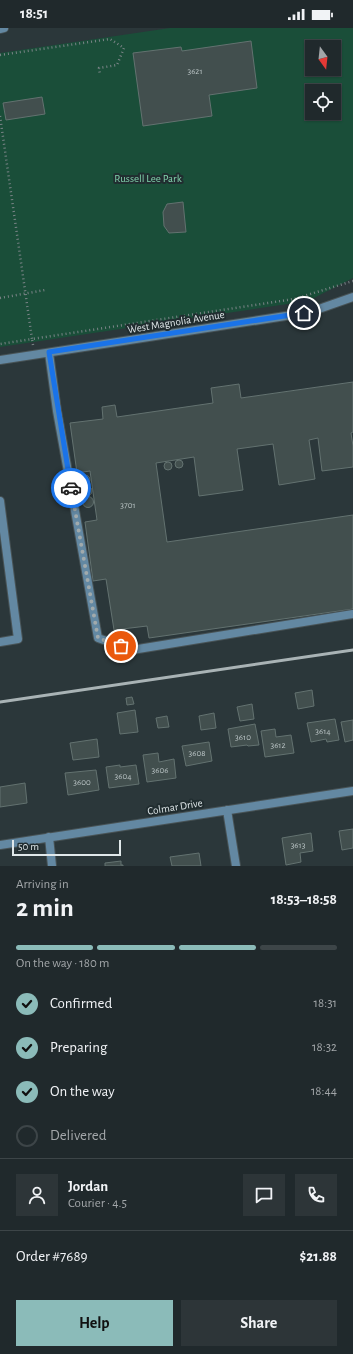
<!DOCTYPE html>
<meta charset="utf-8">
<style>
:root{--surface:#20292c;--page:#2d3538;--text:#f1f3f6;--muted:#a2a6a9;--line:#3d4548;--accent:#8bbbb9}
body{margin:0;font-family:"Alegreya Sans",sans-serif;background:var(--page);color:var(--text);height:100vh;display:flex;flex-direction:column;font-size:15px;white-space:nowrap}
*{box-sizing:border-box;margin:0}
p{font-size:13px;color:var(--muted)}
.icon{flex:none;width:22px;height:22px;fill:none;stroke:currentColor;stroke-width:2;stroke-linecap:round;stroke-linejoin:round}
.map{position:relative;height:838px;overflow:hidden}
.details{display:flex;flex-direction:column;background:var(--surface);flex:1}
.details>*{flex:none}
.needle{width:26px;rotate:165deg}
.controls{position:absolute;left:305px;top:12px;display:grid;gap:8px}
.controls a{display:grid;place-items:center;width:36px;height:36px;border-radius:0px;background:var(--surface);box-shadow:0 1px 3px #0004,0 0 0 1px var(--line);font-size:20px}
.scale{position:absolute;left:12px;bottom:10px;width:109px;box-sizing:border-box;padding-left:4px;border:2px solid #e0e8ea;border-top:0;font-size:11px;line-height:14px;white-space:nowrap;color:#e0e8ea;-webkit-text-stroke:3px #212d30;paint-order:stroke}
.pin{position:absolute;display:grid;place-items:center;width:34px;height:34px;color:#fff;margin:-17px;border:2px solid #fff;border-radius:50%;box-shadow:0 1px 4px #0007}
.courier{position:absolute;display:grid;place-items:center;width:40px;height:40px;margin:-20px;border:3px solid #1a73e8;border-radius:50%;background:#fff;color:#222;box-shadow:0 1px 5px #0007}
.headline em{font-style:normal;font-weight:700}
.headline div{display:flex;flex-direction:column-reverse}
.headline{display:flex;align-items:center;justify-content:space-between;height:68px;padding:0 16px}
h1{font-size:26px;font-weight:700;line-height:30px}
.bar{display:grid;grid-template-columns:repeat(4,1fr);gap:6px 4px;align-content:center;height:48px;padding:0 16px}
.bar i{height:5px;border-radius:3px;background:var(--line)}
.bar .selected{background:var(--accent)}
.bar p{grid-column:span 4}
.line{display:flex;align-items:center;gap:10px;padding:0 16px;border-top:1px solid var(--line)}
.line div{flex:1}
.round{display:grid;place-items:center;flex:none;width:42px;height:42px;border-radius:0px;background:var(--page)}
ol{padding:0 16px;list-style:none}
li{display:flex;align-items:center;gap:12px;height:44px}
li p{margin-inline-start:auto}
li .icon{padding:4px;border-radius:50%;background:var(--accent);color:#111;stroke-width:4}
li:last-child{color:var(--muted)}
li i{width:22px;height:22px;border:2px solid var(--line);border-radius:50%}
.primary-button{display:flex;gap:8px;margin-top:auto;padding:8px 16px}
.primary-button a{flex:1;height:46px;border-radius:0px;background:var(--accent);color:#111;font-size:16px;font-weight:700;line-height:46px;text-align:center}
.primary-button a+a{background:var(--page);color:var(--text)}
.status{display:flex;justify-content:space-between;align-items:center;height:28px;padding:0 20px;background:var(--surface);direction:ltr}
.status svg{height:11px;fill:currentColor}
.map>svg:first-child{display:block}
</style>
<div class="status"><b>18:51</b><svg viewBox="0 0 49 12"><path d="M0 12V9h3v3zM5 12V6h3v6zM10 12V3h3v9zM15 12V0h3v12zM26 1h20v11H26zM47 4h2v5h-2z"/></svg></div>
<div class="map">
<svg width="353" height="838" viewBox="0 0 353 838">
<rect width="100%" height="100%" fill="#2b373a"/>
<path fill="#1a4e39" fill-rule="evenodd" d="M170,0H353V250L308,273L0,319V25ZM312,19H334V41H312ZM312,63H334V85H312Z"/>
<path fill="#424f4e" stroke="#637270" d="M251,13L257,60L209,67L212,88L143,98L133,25L181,19L182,23Z
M42,69L45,86L6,92L3,75Z
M183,174L186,204L169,205L164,198L163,184L167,176Z
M353,354V404L351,405L353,418V439L322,443L318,410L309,412L315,451L279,457L273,416L237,421L243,462L199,468L194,429L156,435L167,514L353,487V581L149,610L147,598L114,602L106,551L93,553L85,494L97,492L90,443L77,445L70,395L103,391L102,379L115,377L117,389L213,375L211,360L239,356L241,370Z
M175 436a4 4 0 1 1 8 0a4 4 0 1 1-8 0Z
M164 438a4 4 0 1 1 8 0a4 4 0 1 1-8 0Z
M80 452a5 5 0 1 1 10 0a5 5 0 1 1-10 0Z
M82 463a5 5 0 1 1 10 0a5 5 0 1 1-10 0Z
M82.5 474a5.5 5.5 0 1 1 11 0a5.5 5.5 0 1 1-11 0Z
M312,662L314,678L298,681L295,665Z
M132,669L134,676L127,677L126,670Z
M252,676L254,691L240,693L237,679Z
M135,682L138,704L120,706L117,685Z
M214,685L216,700L201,702L199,688Z
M167,688L169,699L158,700L156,690Z
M335,691L339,712L327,714L326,711L311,714L307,695Z
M353,692V712L345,714L341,694Z
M255,696L259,717L248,718L247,717L231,719L228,701Z
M275,701L276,709L291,707L294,725L265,729L261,703Z
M97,711L99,729L73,732L70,715Z
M209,714L212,733L186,738L182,718Z
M158,725L159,734L174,731L176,750L147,754L143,727Z
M120,737V739L136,737L139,756L109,760L106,739Z
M96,742L99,762L68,767L65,745Z
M25,755L27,775L0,779V759Z
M353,801V820L342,822L339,803Z
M311,805L313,823L300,825L301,834L286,837L282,810Z
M199,825L201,838H172L170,829Z
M121,833V837H123V838H105V835Z"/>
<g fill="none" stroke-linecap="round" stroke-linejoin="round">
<defs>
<path id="service" d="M49,325L57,383L98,610L132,622L353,586
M0,473L18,611L0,614"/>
<path id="minor" d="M0,1L4,0
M0,332L292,287L316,282L353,269
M227,782L236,838
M49,809L52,838
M0,817L353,763"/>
</defs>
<use href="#service" stroke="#485356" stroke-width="10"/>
<use href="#minor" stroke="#485356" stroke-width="10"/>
<path stroke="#7a8487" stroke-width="2.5" stroke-dasharray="1 3" stroke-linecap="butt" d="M0,27L110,11L124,20L117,37L99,40L100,47
M0,88L32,311L0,316
M0,270L45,262
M33,317L32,311L294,271L353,253"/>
<use href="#service" stroke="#6388a2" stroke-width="8"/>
<use href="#minor" stroke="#6388a2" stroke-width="8"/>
<path stroke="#a9b3b5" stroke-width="3" d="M0,674L353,622"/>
</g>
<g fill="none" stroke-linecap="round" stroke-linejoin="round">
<path stroke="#a1aaac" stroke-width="4" stroke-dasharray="0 7.2" d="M71,460L98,610L121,618"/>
<path stroke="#1a73e8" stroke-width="5" d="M71,460L49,324L304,285"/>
</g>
<g text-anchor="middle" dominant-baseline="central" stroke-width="4" stroke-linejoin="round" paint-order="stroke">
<g font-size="9" fill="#b8c2c3">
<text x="195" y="43">3621</text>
<text x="128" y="477">3701</text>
<text x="323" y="703">3614</text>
<text x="243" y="709">3610</text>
<text x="278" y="717">3612</text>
<text x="197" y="725">3608</text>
<text x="160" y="742">3606</text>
<text x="123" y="748">3604</text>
<text x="82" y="754">3600</text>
<text x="298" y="817">3613</text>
</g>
<g font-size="11" fill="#82d3ad" stroke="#212d30">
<text x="148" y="150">Russell Lee Park</text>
</g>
<g font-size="11" fill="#e0e8ea" stroke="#212d30">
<text transform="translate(176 294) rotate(-9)">West Magnolia Avenue</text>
<text transform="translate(175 779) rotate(-9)">Colmar Drive</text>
</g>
</g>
</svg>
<div class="controls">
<a><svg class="needle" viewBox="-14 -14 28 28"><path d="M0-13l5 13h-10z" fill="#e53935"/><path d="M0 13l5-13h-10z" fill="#a2a6a9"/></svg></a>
<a><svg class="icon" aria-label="locate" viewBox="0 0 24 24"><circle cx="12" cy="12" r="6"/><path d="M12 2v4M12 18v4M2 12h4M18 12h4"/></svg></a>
</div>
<div class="scale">50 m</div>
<div class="pin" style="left:121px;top:618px;background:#ea580c"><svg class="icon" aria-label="bag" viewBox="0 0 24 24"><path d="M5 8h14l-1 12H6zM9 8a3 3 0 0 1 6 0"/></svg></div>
<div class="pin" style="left:304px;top:285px;background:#1f2937"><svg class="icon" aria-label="home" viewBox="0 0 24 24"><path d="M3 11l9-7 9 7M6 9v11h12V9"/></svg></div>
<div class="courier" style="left:71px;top:460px"><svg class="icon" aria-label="car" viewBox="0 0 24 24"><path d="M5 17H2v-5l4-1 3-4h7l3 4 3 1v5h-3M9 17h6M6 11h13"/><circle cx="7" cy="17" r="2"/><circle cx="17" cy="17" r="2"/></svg></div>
</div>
<section class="details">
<div class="headline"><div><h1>2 min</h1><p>Arriving in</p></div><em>18:53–18:58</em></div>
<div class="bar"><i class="selected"></i><i class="selected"></i><i class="selected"></i><i></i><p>On the way · 180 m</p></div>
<ol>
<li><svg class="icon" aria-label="check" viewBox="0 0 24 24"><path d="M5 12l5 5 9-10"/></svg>Confirmed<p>18:31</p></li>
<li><svg class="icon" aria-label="check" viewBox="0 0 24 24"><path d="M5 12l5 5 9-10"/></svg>Preparing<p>18:32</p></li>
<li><svg class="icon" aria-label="check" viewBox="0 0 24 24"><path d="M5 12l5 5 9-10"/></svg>On the way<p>18:44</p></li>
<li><i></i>Delivered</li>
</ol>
<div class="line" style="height:72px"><a class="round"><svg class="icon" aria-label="person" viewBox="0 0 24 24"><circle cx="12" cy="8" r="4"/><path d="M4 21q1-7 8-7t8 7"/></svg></a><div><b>Jordan</b><p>Courier · 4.5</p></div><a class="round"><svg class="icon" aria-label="chat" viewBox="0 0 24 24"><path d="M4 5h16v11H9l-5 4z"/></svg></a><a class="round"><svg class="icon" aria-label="phone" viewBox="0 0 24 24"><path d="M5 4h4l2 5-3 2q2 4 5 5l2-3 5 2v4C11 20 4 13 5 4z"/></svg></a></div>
<div class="line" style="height:52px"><div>Order #7689</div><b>$21.88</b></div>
<div class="primary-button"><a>Help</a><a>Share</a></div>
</section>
